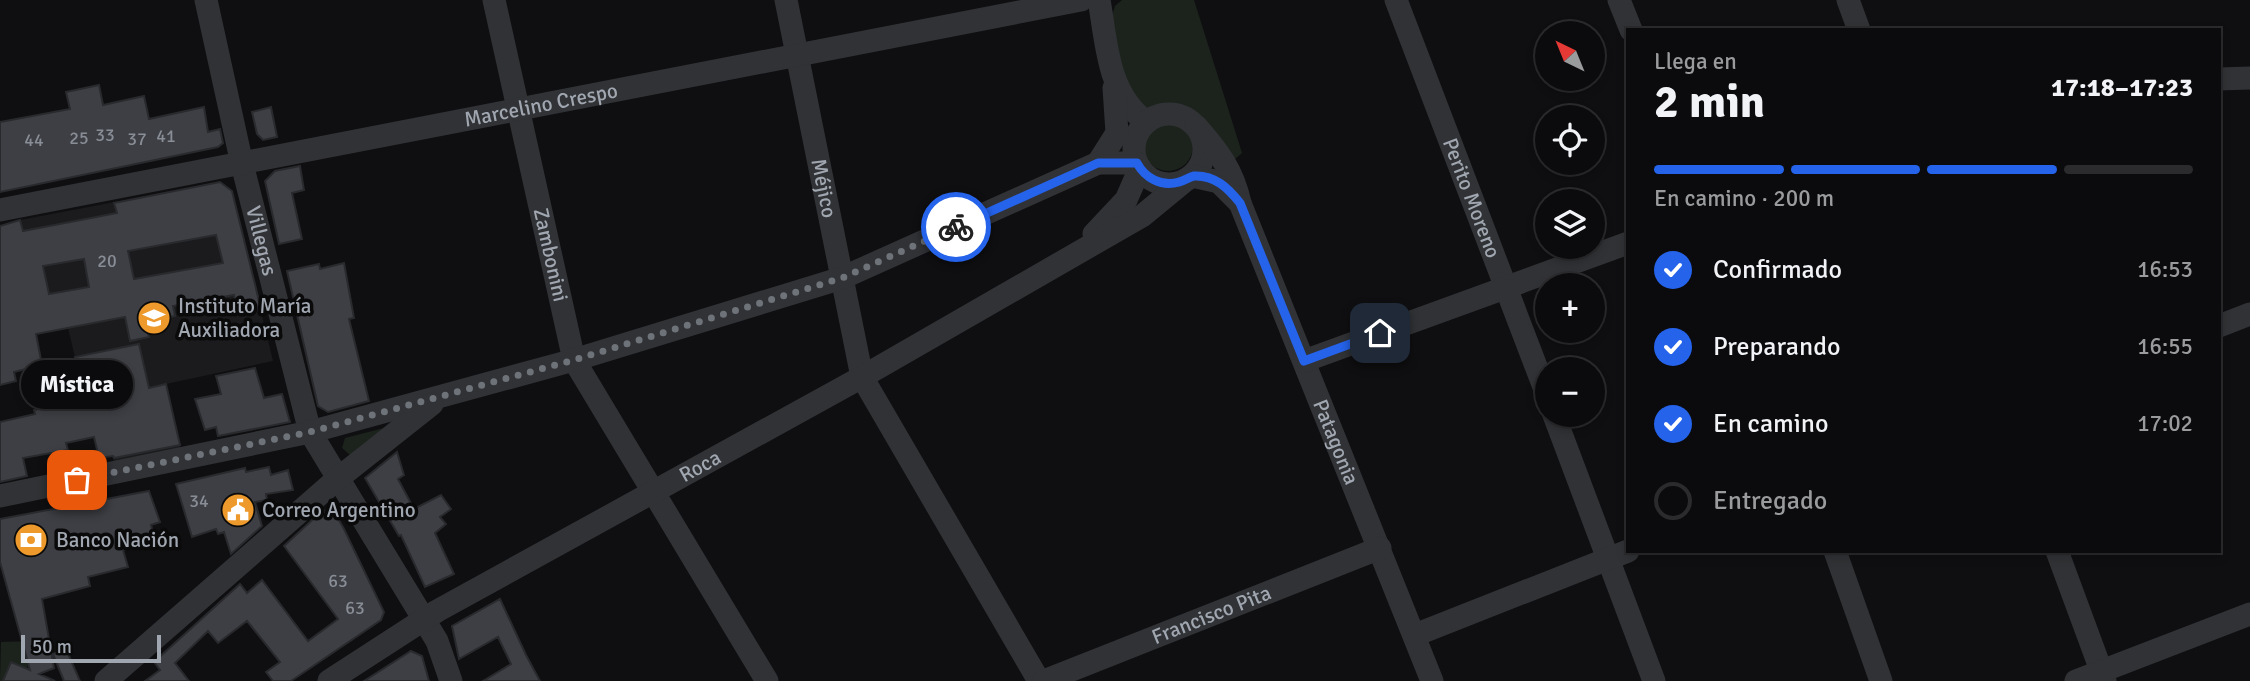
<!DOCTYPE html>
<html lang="es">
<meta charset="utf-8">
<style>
:root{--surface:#0b0b0d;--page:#141416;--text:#f1f3f6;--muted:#9a9b9d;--line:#2b2b2e;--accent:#2563eb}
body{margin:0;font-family:Signika,sans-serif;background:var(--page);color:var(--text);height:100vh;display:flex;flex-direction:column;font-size:26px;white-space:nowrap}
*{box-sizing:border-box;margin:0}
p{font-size:23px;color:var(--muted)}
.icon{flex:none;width:38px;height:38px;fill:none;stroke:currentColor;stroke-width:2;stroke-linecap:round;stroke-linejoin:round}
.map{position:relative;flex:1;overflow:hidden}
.drawer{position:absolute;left:1626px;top:28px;width:595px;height:525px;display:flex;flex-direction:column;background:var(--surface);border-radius:0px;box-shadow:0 4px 10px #0003,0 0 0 2px var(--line)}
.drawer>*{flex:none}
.needle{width:46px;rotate:317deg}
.buttons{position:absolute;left:1535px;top:21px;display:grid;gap:14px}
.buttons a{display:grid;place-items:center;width:70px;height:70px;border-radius:50%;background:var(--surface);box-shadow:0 4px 10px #0003,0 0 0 2px var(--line);font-size:35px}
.scale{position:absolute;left:21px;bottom:18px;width:140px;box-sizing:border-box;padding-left:7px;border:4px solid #a1a7b1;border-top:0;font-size:19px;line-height:24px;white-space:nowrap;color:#a1a7b1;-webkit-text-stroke:5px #0a0a0b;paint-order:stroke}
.pin{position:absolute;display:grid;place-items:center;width:60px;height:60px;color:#fff;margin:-30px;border-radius:14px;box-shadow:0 4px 10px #0006}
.courier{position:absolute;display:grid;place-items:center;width:70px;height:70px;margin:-35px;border:5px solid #2563eb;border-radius:50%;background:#fff;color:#222;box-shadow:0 2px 9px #0007}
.bubble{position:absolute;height:49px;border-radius:24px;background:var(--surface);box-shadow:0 4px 10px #0003,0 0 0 2px var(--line);font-size:23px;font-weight:800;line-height:49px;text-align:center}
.headline em{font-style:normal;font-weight:800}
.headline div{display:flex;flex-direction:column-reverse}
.headline{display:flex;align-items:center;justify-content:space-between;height:119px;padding:0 28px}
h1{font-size:46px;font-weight:800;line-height:52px}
.bar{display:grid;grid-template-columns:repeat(4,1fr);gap:10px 7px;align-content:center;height:84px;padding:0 28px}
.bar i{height:9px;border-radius:5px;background:var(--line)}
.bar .active{background:var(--accent)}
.bar p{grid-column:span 4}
ol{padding:0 28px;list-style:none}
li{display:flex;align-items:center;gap:21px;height:77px}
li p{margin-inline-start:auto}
li .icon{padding:7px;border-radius:50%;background:var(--accent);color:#fff;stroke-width:4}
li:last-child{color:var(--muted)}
li i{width:38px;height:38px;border:4px solid var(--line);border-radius:50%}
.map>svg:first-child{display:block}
</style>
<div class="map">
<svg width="2250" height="681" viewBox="0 0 2250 681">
<rect width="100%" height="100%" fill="#0f0f11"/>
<path fill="#1b1b1d" d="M220,182L232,191L273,361L166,384L181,450L114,462L113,456L99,458L68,328L48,331L20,220Z"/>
<path fill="#1c231c" d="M1122,0H1194L1242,153L1234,160C1211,136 1189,97 1151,112C1119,88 1120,53 1112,16L1115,6Z
M1143 146a25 25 0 1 1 50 0a25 25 0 1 1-50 0Z
M384,428L350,455L342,448L345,438Z
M31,641L27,669L11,662L3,681H0L1,642Z"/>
<path fill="#3e3f44" stroke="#292a2d" stroke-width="2" fill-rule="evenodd" d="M99,85L103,105L144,96L149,119L204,107L208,132L220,129L223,143L218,147L0,192V122L70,109L66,92Z
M271,107L277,137L263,140L257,134L252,112Z
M300,166L304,190L292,193L302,239L279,244L265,181L275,171Z
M220,182L232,191L261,309L238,315L234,295L173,306L175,316L166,318L167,325L147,330L149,337L130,341L125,317L36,334L42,365L14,372L16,381L0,385V226L20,220L23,231L117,213L114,203ZM216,235L223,263L134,279L128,251ZM84,259L89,287L49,294L43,266Z
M344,263L354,318L349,319L369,401L328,412L318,406L287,271L319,264L320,269Z
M139,344L149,388L166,384L180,445L114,458L113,456L99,458L94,437L66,443L68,450L23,458L27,476L0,482V422L35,414L34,410L85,399L75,357Z
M255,368L264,398L282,394L290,422L218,436L216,427L205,430L195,399L221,394L216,376Z
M397,452L404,475L398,479L414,509L441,495L451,509L440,517L446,524L435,533L454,574L425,587L401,535L399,536L365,478Z
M269,467L271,475L288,470L293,490L266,494L267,500L255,502L262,526L231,554L224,532L218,534L216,529L192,537L176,484L245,468L246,472Z
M149,491L160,522L151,525L156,542L123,550L128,567L88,577L90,586L42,599L54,668L39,674L55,681H3L11,662L30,670L0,562V519Z
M323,510L335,513L344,529L384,612L381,620L291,681H273L266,672L280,662L247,621L218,643L208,631L175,663L189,681H145L160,670L154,662L240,584L247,593L262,580L308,641L338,619L284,546Z
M500,599L526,655L540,681H483L511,664L498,637L459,659L452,626Z
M66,649L80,681H64L53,654Z
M411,651L422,656L429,681H364Z"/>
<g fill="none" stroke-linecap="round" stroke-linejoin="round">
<g stroke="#303235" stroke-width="23">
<path id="s1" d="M206,0L242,164L310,432L437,641L451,681"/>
<path id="s2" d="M494,0L574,360L767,681"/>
<path id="s3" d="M786,0L862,377L1039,681"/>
<path d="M1099,0C1107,44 1107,93 1146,122"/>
<path id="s4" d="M1396,0L1547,395"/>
<path d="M1619,0L1631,30"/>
<path d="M1848,0L1859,30"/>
<path d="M2219,79L2250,78"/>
<circle cx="1169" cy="149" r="35"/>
<path id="s5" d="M1197,127C1218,151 1233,170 1240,203L1432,681"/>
<path d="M1098,163L1117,133L1114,88"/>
<path d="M1192,176L1219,182L1240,203"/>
<path id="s6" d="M0,210L1081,0"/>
<path d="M1094,234L1126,200L1140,168"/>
<path d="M2219,326L2250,314"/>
<path d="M1304,361L1628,243"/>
<path d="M1554,415L1654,681"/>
<path d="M0,496L310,432L574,360L842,278L1098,163H1137"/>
<path d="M1835,551L1881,681"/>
<path d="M2057,551L2105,681"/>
<path d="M1415,635L1628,551"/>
<path d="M106,681L336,480L432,404"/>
<path id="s7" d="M329,681L437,611L862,377L1142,216L1187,179"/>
<path id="s8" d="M1044,681L1380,548"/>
<path d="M2076,681L2250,614"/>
</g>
</g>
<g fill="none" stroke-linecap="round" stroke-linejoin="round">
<path stroke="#6e7279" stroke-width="7" stroke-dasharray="0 12.6" d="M77,480L310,432L574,360L842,278L956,227"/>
<path stroke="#2563eb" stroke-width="9" d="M956,227L1098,163H1137C1145,178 1161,187 1179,182C1184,181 1189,177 1194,176C1215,175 1228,188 1240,203L1304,361L1380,333"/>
</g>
<defs>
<symbol id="school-disc" viewBox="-11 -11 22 22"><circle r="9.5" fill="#ed992b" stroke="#0a0a0b"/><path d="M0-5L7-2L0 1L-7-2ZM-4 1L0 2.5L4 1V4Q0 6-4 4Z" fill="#fff"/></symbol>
<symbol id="civic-disc" viewBox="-11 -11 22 22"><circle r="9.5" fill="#ed992b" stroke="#0a0a0b"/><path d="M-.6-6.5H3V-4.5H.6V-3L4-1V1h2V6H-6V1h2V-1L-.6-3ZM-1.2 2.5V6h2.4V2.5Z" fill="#fff"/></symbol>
<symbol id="bank-disc" viewBox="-11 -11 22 22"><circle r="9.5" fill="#ed992b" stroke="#0a0a0b"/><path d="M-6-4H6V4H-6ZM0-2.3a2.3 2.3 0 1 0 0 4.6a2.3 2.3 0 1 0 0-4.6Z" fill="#fff"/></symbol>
</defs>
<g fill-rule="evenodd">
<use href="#school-disc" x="135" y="299" width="38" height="38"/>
<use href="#civic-disc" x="219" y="491" width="38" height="38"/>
<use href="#bank-disc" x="12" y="521" width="38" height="38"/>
</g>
<g text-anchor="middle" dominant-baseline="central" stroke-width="7" stroke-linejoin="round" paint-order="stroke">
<g font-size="18" fill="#888d96">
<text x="105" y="135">33</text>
<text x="166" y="136">41</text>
<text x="79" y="138">25</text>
<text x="137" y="139">37</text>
<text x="34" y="140">44</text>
<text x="107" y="261">20</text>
<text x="199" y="501">34</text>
<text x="338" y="581">63</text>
<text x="355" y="608">63</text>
</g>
<g font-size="21" fill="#a1a7b1" stroke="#0a0a0b">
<text stroke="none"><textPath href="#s6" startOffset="551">Marcelino Crespo</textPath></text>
<text stroke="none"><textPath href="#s3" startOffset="192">Méjico</textPath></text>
<text stroke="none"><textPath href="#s4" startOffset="212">Perito Moreno</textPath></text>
<text stroke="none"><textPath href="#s1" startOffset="247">Villegas</textPath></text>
<text stroke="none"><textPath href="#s2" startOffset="261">Zambonini</textPath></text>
<text stroke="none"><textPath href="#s5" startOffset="346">Patagonia</textPath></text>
<text stroke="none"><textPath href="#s7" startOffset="429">Roca</textPath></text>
<text stroke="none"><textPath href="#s8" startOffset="180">Francisco Pita</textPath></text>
</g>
<g font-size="21" fill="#a1a7b1" stroke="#0a0a0b" text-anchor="start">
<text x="178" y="306">Instituto María<tspan x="178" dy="24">Auxiliadora</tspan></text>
<text x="262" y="510">Correo Argentino</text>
<text x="56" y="540">Banco Nación</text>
</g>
</g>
</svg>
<div class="buttons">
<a><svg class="needle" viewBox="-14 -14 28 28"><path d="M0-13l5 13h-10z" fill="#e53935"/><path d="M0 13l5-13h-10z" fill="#9a9b9d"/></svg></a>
<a><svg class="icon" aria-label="locate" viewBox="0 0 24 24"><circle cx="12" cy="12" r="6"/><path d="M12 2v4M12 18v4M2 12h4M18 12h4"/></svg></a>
<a><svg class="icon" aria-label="layers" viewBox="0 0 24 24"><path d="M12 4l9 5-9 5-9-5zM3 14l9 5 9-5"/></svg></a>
<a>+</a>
<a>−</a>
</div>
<div class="scale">50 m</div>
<div class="pin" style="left:77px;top:480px;background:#ea580c"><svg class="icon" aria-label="bag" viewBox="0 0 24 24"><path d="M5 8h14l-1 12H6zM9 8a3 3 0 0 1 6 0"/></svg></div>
<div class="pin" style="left:1380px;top:333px;background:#1f2937"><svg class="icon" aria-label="home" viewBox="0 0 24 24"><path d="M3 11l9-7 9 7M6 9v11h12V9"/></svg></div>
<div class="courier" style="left:956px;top:227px"><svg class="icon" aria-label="bike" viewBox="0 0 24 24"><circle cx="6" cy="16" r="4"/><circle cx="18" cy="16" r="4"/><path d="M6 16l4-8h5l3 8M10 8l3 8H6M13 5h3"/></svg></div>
<div class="bubble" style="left:21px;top:360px;width:112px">Mística</div>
<section class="drawer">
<div class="headline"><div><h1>2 min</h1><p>Llega en</p></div><em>17:18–17:23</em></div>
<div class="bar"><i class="active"></i><i class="active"></i><i class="active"></i><i></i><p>En camino · 200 m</p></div>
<ol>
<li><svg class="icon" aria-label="check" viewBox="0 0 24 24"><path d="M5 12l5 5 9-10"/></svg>Confirmado<p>16:53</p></li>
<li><svg class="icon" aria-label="check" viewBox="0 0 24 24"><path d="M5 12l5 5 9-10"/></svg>Preparando<p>16:55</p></li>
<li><svg class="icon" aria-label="check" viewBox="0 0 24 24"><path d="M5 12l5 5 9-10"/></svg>En camino<p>17:02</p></li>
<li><i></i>Entregado</li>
</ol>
</section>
</div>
